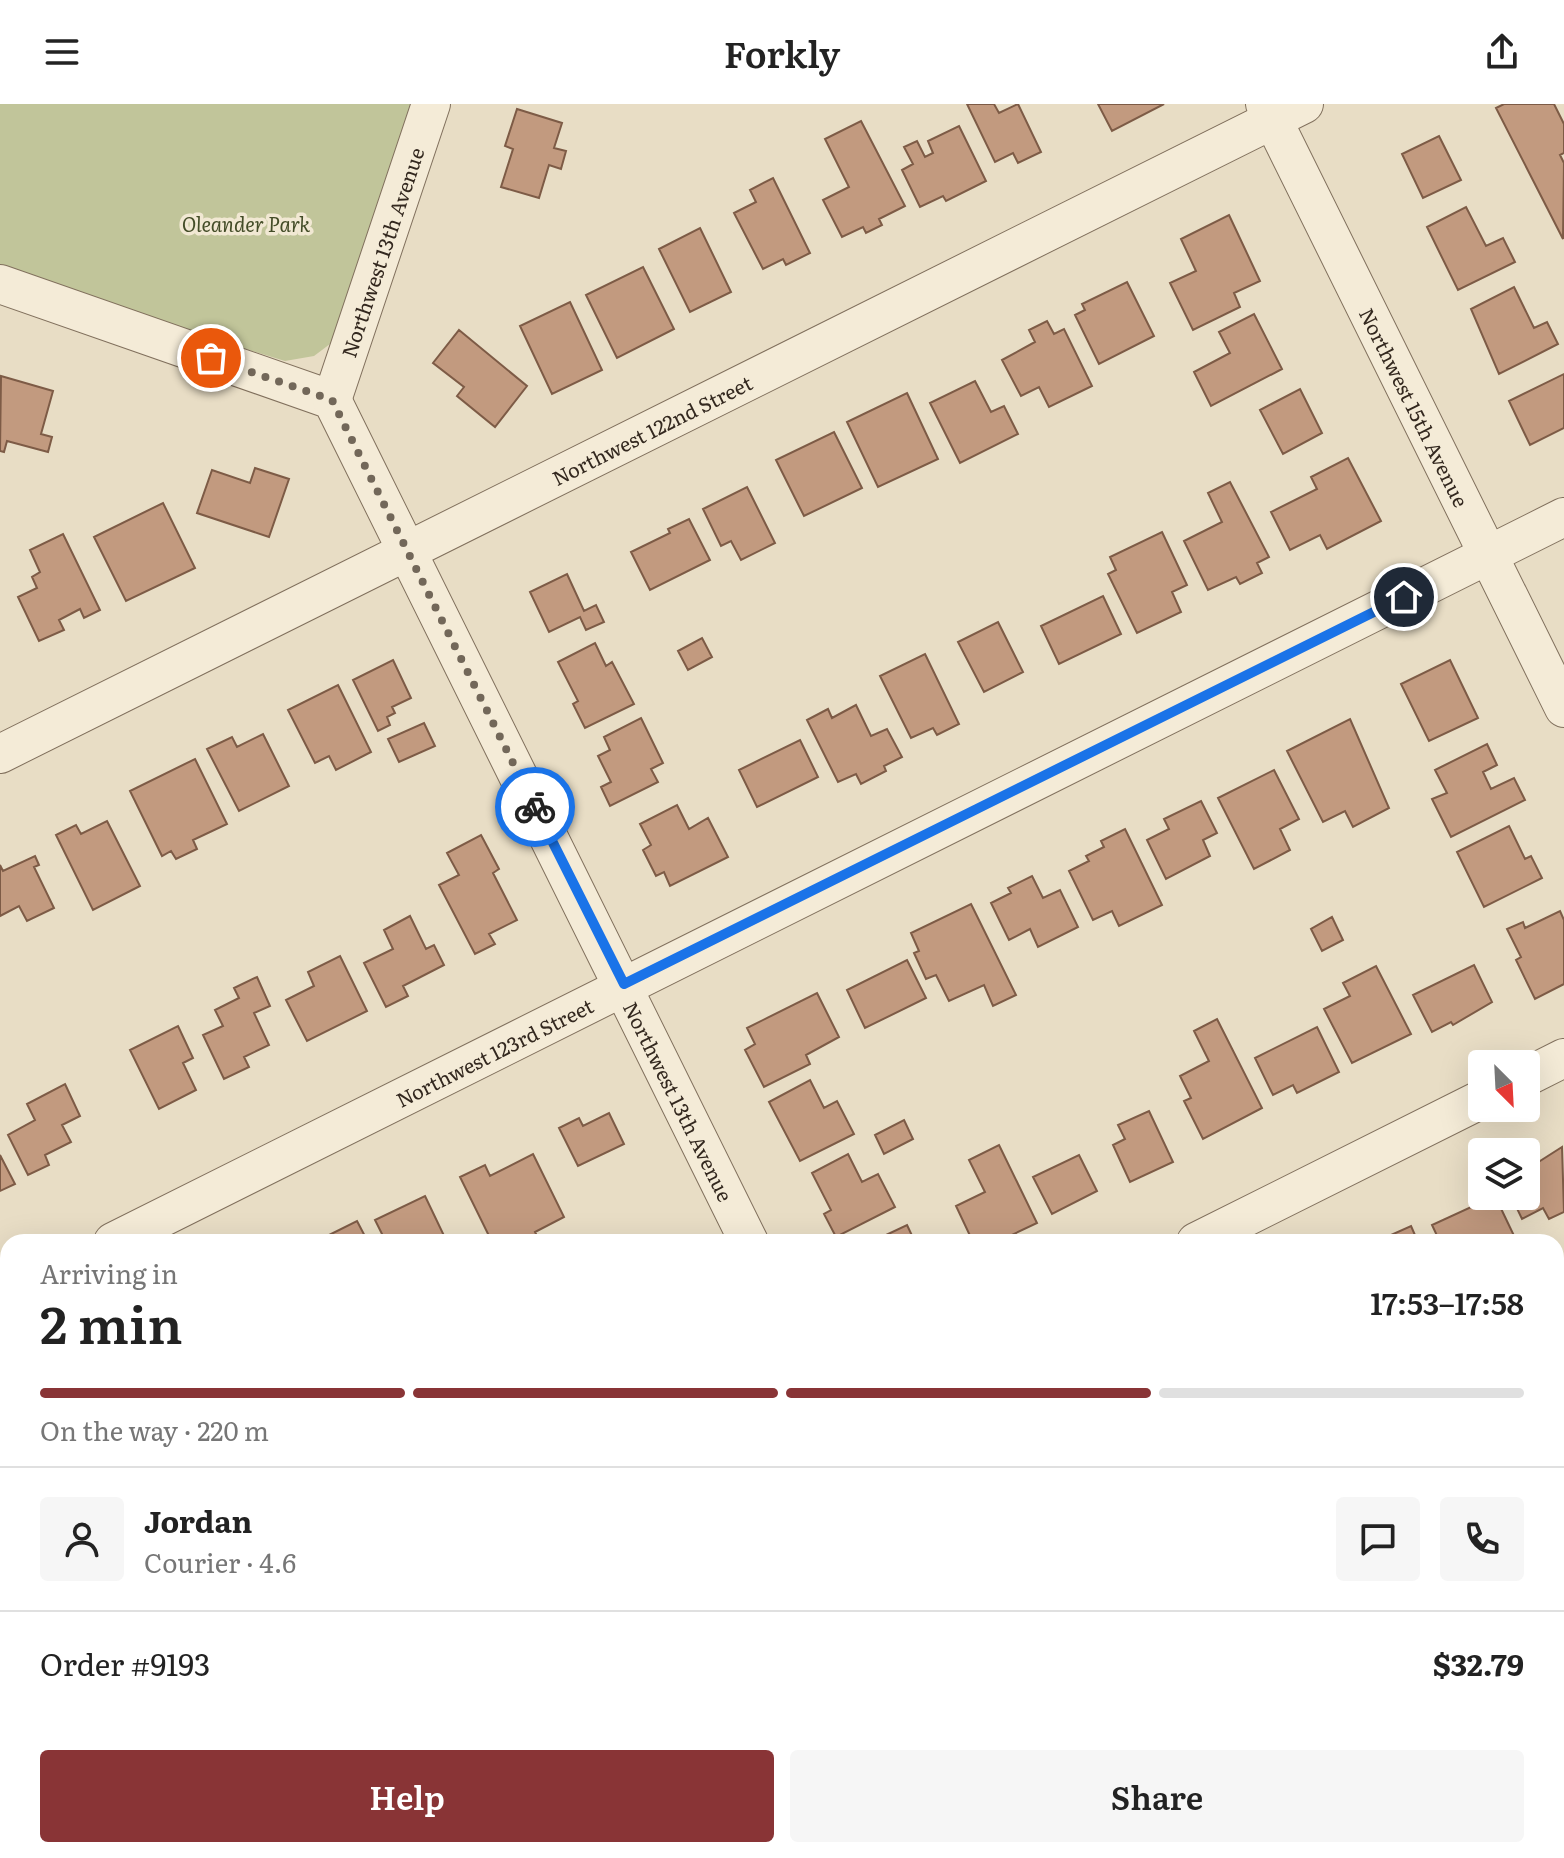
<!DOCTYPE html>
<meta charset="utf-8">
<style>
:root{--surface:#fff;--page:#f6f6f6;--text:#222;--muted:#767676;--line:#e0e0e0;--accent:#893436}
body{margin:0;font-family:Literata,serif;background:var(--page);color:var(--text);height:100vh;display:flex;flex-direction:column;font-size:30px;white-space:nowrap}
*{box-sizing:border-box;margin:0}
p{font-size:26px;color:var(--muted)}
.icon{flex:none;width:44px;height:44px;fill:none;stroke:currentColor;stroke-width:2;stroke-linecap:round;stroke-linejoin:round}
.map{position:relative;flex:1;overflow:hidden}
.sheet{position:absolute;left:0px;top:1130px;width:1564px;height:624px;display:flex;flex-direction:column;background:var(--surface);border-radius:24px 24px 0 0;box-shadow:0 8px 32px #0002}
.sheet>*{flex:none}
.needle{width:52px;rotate:156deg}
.fabs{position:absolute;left:1468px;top:946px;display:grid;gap:16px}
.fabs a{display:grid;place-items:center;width:72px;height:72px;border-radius:8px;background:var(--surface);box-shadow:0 8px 32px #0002;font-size:40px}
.pin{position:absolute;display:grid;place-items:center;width:68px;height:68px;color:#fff;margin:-34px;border:4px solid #fff;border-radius:50%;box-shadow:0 2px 8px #0007}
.courier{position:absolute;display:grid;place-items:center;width:80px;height:80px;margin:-40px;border:6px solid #1a73e8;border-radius:50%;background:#fff;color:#222;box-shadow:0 2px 10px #0007}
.headline em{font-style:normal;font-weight:600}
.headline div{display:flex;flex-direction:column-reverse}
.headline{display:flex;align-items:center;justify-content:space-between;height:136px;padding:0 40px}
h1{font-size:52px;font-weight:600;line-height:60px}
.bar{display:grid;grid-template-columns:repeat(4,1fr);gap:12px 8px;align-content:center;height:96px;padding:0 40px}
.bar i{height:10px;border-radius:6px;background:var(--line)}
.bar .active{background:var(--accent)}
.bar p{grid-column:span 4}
.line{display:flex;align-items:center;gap:20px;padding:0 40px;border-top:2px solid var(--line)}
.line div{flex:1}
.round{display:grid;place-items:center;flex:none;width:84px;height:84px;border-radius:8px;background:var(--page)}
.button{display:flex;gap:16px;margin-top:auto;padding:16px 40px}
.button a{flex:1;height:92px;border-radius:8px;background:var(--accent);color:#fff;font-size:32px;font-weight:600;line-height:92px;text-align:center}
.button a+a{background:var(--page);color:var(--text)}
header{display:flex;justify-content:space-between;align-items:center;height:104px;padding:0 40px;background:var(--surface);font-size:36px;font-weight:600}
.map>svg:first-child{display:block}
</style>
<header><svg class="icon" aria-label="menu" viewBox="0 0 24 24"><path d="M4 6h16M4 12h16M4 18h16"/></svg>Forkly<svg class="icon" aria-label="share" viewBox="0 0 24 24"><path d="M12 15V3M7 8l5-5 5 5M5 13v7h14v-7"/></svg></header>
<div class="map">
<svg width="1564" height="1754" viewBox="0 0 1564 1754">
<rect width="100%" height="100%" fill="#e8ddc5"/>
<path fill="#c1c59a" d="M0,0H413L334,237L314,252L285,257L0,170Z
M863,1746H1277L1274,1754H861Z"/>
<path fill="#c29a7f" stroke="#7d5b46" stroke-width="2" d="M967,0H994L999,9L1018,0L1041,48L1018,59L1013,49L995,58Z
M1098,0H1164L1112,27Z
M1504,0H1554L1564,20V49L1560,51L1564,59L1563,135L1496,4Z
M517,5L562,19L554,44L566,47L561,65L549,61L539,94L501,83L513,45L505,42Z
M861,17L905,102L879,115L882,121L866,129L863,123L842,133L823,96L849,83L825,35Z
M959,22L986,77L946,97L943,92L920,103L902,66L913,60L904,43L917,37L925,53L933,49L928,37Z
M1439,32L1461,76L1423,94L1402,50Z
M773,74L810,149L786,161L783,155L763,165L734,109L756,98L750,86Z
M1466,103L1486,142L1503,134L1515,158L1458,186L1427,123Z
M1229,111L1260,177L1234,189L1240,203L1193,226L1170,179L1196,167L1181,135Z
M700,124L731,188L690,208L659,145Z
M643,163L674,225L617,254L586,191Z
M1127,178L1154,232L1099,260L1075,211L1085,206L1082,200Z
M1514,183L1534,224L1547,218L1558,240L1499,270L1471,205Z
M570,198L602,266L552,290L520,222Z
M1254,210L1282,265L1211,302L1194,268L1230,249L1219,228Z
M1047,217L1054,230L1064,225L1092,282L1049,303L1039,283L1021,292L1002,256L1035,238L1029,226Z
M459,226L527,282L495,323L457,292L464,283L433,259Z
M1564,270V324L1530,341L1509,297Z
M1,272L53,287L41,330L52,333L48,348L7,337L4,348L0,347Z
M975,277L991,308L1004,302L1018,330L960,359L930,299Z
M1300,285L1322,329L1283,350L1260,306Z
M907,289L938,355L878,383L847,318Z
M834,328L862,384L804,412L776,356Z
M1348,354L1381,417L1327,445L1320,431L1290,446L1271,408L1317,385L1311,373Z
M255,364L289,375L269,433L197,409L212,366L250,379Z
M1230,378L1269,453L1257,459L1262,469L1240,480L1236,473L1208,486L1184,437L1222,418L1208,389Z
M747,383L775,439L741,456L731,437L721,442L703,405Z
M163,399L195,464L126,497L94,433Z
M689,415L710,456L650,486L631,448L670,429L668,425Z
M1162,428L1187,481L1172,488L1181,508L1137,529L1108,470L1116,466L1110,453Z
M63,430L100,506L84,514L80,505L59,516L64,526L39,537L18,493L37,484L32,473L40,468L30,446Z
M567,470L584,507L596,501L604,518L586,526L580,513L549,528L530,488Z
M1103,492L1121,530L1059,560L1041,522Z
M998,518L1023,568L984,588L958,538Z
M702,534L712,553L688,566L678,547Z
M595,539L606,562L612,558L634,600L585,624L573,600L578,597L558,558Z
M925,550L959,620L937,631L933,624L911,634L880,572Z
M393,556L411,594L392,603L395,609L387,613L390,621L378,627L353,576Z
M1450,556L1478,614L1429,637L1401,580Z
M338,581L371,648L336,666L329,652L315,659L288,606Z
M856,601L871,632L887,625L902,653L884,662L886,667L861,680L856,670L838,678L807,616L828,605L832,614Z
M641,614L663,659L651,665L658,678L610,702L601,683L611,678L598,652L610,646L604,633Z
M1350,615L1389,704L1353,723L1345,707L1323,718L1287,647Z
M424,619L435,642L399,658L388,635Z
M263,630L289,682L239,707L207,645L232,633L237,643Z
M800,636L818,673L757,703L739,666Z
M1487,640L1497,661L1483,668L1491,685L1514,674L1525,696L1451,733L1432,695L1447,689L1435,666Z
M195,655L227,720L193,736L197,745L176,755L171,747L162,752L130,687Z
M1274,666L1299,715L1280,725L1290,746L1254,765L1218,694Z
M1201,697L1217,729L1203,736L1210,752L1166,775L1147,736L1169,725L1164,715Z
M677,701L689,725L708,714L728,753L670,782L664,768L656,772L643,746L651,741L640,720Z
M107,717L140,782L93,806L56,731L76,721L81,730Z
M1509,722L1525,755L1531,752L1542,774L1484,803L1457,748Z
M1125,725L1162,801L1119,822L1112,807L1093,816L1069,767L1089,757L1086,752L1104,743L1101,737Z
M481,731L499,765L493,769L517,816L489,830L495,840L475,850L439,781L459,771L447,749Z
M35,752L39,761L34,763L54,804L27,817L19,802L0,812V761L3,767Z
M1032,772L1043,794L1060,786L1078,823L1038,843L1030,825L1009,836L991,799L1011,789L1008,784Z
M971,800L1016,891L993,902L984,881L949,897L936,871L926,875L914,849L919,847L911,829Z
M1560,807L1564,816V880L1535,895L1516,856L1521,853L1507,825L1523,818L1525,824Z
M410,812L426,845L434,841L444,861L403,882L408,892L386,903L364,859L393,845L384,826Z
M1332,813L1343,836L1322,847L1311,825Z
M340,852L367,907L307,937L286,896L314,882L308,868Z
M907,856L926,894L865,924L847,886Z
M1474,861L1492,898L1453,921L1451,918L1432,928L1413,891Z
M1376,862L1411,930L1352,959L1324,905L1350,892L1343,879Z
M257,873L270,902L254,909L269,941L244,953L249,963L224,975L203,931L223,922L215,906L239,894L234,884Z
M817,889L839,933L806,951L810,960L764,983L745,946L755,940L747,924Z
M1217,915L1262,1004L1203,1035L1184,997L1191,994L1180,972L1209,957L1194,927Z
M178,922L193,954L183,959L196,986L159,1005L130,946Z
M1317,923L1339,968L1297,989L1293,981L1273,991L1255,954Z
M810,976L824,1004L837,997L854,1030L800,1057L769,998Z
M65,980L80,1012L62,1021L71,1038L45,1051L49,1061L28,1071L8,1031L35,1016L27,1000Z
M1149,1007L1173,1058L1130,1078L1113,1041L1125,1035L1118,1021Z
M609,1009L624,1040L578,1062L559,1024L579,1014L583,1022Z
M904,1016L913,1035L884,1050L875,1031Z
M999,1041L1037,1119L997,1138L992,1132L973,1138L956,1102L985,1088L969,1056Z
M1562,1043L1564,1108L1549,1115L1543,1104L1522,1115L1511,1092H1526V1066Z
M533,1050L564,1113L535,1128L540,1138H492L460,1073L485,1061L490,1072Z
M848,1050L862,1078L878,1070L895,1103L836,1133L824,1110L831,1106L812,1069Z
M0,1051L15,1080L0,1087Z
M1079,1051L1097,1087L1052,1110L1033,1073Z
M425,1092L447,1138H386L375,1116Z
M1495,1092L1517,1138H1440L1432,1121Z
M357,1117L368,1138H315Z
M907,1121L915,1138H890L886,1131Z
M1411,1122L1418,1138H1395L1391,1131Z
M8,1292V1337L0,1341V1296Z
M1564,1349V1395L1562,1396L1556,1385V1353Z
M5,1476L8,1549L0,1553V1479Z
M8,1592V1635L0,1618V1596Z
M1556,1623L1564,1639V1657L1556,1661Z
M203,1746H261L263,1751L206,1754Z
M282,1746H347L331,1754H286Z
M963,1746H1000L1003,1754H946Z"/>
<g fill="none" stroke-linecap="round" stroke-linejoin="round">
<defs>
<g id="street">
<path id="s1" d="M1265,0L1564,604"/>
<path id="s2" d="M0,180L332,296L749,1138"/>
<path id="s3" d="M332,296L431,0"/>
<path id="s4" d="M0,650L1304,0"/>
<path d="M1526,973L1564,954"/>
<path id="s5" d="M113,1138L1564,413"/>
<path d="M1196,1138L1482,995"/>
<path d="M0,1195L8,1191"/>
<path d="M1556,1494L1564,1490"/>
<path d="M0,1738L8,1734"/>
<path d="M824,1754L827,1746"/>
<path d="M1287,1754L1290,1746"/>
</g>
</defs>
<use href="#street" stroke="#81705d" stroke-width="40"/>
<use href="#street" stroke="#f4ebd7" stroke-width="38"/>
</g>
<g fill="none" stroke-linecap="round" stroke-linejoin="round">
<path stroke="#726759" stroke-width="8" stroke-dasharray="0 14.4" d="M211,254L332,296L535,703"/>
<path stroke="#1a73e8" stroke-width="10" d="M535,703L624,880L1404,493"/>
</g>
<g text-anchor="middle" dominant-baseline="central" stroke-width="7" stroke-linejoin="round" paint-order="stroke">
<g font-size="20" font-style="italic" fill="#444d28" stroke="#f1e8d3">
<text x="246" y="119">Oleander Park</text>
</g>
<g font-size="20" fill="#33281f" stroke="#f1e8d3">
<text stroke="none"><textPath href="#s3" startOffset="156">Northwest 13th Avenue</textPath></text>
<text stroke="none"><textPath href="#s1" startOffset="338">Northwest 15th Avenue</textPath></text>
<text stroke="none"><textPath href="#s4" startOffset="728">Northwest 122nd Street</textPath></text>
<text stroke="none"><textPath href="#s5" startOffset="426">Northwest 123rd Street</textPath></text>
<text stroke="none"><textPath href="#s2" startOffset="1134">Northwest 13th Avenue</textPath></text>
</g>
</g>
</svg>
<div class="fabs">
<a><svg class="needle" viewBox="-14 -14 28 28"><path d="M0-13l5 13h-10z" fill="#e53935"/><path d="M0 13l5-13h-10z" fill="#767676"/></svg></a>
<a><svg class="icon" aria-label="layers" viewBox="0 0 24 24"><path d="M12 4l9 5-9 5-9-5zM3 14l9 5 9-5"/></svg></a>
</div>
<div class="pin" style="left:211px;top:254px;background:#ea580c"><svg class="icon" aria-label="bag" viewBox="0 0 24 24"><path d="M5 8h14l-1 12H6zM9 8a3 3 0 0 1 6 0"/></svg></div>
<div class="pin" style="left:1404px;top:493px;background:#1f2937"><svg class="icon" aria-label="home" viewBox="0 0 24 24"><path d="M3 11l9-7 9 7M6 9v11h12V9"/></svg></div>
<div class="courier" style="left:535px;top:703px"><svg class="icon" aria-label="bike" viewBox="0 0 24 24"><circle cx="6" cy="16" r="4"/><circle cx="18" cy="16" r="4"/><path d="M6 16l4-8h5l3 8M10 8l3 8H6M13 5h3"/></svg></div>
<section class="sheet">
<div class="headline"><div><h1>2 min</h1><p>Arriving in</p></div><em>17:53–17:58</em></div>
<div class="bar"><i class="active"></i><i class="active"></i><i class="active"></i><i></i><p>On the way · 220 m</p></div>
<div class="line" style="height:144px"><a class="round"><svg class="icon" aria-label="person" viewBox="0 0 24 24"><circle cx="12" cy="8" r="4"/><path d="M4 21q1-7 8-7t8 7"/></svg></a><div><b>Jordan</b><p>Courier · 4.6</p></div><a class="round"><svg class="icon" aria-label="chat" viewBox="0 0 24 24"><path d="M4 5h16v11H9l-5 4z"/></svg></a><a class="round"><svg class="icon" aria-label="phone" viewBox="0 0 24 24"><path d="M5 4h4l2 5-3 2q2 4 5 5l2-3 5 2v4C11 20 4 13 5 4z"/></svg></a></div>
<div class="line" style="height:104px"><div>Order #9193</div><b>$32.79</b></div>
<div class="button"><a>Help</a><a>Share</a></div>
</section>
</div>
